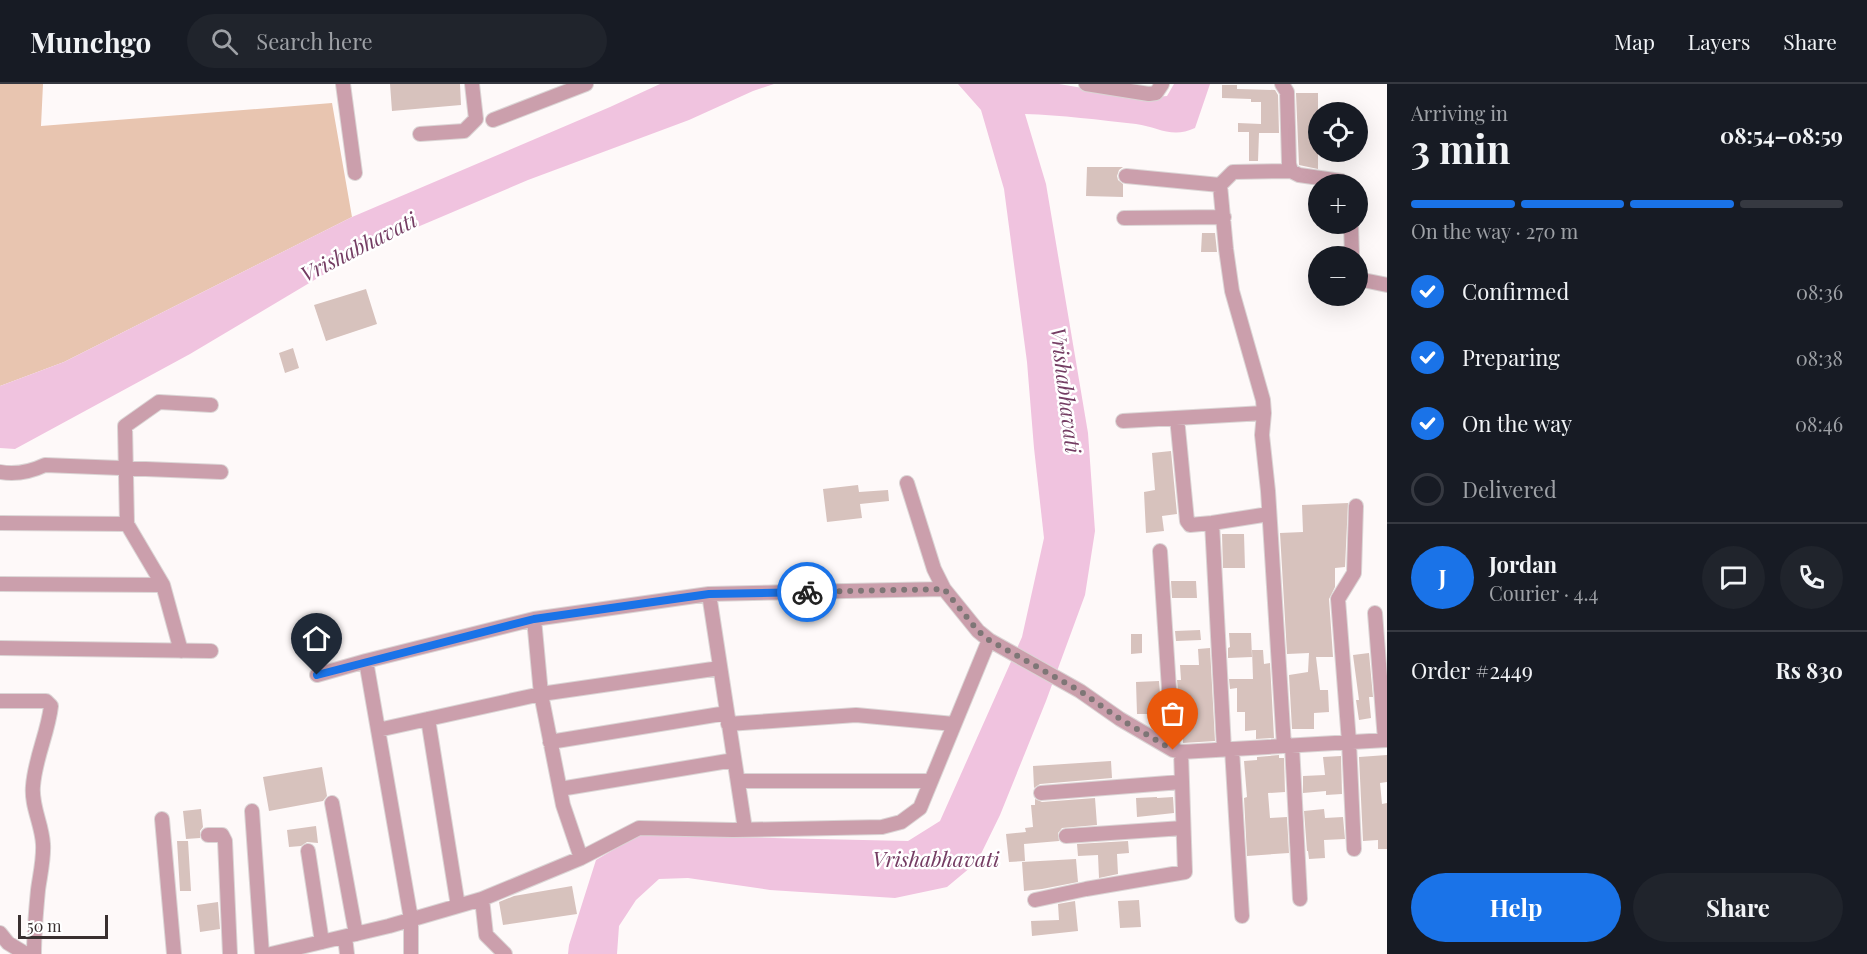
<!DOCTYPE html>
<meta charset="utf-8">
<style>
:root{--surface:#171b24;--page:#20242c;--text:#f1f3f6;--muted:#9ea1a6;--line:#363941;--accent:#1a73e8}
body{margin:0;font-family:"Playfair Display",serif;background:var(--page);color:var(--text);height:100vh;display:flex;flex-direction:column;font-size:22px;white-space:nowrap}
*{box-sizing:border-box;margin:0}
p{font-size:20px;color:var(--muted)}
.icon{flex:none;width:33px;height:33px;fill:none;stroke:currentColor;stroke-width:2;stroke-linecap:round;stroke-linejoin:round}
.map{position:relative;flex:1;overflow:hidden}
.panel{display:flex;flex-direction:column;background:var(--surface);width:480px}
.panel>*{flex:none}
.buttons{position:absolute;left:1308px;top:18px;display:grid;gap:12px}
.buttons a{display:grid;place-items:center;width:60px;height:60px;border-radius:50%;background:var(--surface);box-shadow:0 6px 24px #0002;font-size:30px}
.scale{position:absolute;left:18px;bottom:15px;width:90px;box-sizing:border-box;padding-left:6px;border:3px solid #393030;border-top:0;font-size:16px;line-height:21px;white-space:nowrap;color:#393030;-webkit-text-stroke:4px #fff;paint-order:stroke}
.pin{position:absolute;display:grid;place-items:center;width:51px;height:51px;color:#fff;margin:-62px -26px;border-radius:50% 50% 50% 0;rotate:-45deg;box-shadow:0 0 6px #0007}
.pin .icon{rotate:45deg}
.courier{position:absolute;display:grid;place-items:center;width:60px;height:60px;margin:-30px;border:4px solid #1a73e8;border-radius:50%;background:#fff;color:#222;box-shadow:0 2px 8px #0007}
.summary em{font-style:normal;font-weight:700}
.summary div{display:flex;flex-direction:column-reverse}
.summary{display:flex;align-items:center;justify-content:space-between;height:102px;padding:0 24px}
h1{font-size:39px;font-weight:700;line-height:45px}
.bar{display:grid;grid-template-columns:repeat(4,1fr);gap:9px 6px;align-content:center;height:72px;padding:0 24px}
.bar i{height:8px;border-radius:4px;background:var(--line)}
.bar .selected{background:var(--accent)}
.bar p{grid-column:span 4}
.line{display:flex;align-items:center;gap:15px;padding:0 24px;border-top:2px solid var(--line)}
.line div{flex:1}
.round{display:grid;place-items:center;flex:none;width:63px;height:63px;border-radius:32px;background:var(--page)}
ol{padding:0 24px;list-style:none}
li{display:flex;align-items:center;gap:18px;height:66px}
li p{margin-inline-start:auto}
li .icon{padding:6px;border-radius:50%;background:var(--accent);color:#fff;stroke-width:4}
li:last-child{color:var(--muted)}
li i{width:33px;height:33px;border:3px solid var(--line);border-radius:50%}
.primary-button{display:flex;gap:12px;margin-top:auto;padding:12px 24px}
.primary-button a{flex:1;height:69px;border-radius:36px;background:var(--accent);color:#fff;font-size:24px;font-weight:700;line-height:69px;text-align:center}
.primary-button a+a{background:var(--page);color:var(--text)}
header{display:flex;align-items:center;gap:36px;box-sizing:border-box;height:84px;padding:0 30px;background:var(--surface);border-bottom:2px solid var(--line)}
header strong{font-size:28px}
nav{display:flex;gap:33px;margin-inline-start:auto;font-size:21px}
.search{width:420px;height:54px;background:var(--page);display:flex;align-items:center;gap:15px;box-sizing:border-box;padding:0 21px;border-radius:33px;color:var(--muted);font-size:22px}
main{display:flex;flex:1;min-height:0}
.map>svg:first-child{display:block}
</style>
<header>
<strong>Munchgo</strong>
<div class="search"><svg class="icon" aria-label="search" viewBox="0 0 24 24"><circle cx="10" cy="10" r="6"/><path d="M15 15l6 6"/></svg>Search here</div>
<nav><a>Map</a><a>Layers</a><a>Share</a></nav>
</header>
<main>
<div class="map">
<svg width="1387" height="870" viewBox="0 0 1387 870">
<rect width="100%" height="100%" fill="#fef9f9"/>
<path fill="#e8c5b0" d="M0,0H43L41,42L332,19L352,133L64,278L0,302Z"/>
<path fill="#f0c3df" d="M660,0H774L753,7L689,36L528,96L368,164L190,270L15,365L0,364V302L64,278L352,133L610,23Z
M958,0H1059L1142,14L1167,12L1174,0H1210L1195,44C1172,55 1158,43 1136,40C1100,36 1061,31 1025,30L1046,100L1088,349L1095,447L1085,511L1046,617L1000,731L977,778L947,803L895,814L770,806L688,794L659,795L636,816L619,842L617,870H568L569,861L596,776L638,751L908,757L940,737L1022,553L1044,454L1034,364L1027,278L1004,105L981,26Z"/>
<path fill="#d7c2bd" d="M390,0H460L461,21L392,27Z
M1222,1H1237V5L1275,6L1278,11L1279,49H1259L1258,77H1249V48H1238V39L1261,40V18H1251V15L1222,14Z
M1296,9H1318V85L1299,81Z
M1087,83H1123L1119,86L1117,92L1118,96L1123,100V113L1086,112Z
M1202,149H1215L1217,168H1201Z
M366,205L377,240L326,257L314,221Z
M293,264L299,284L285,289L279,269Z
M1171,367L1177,430L1162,432L1164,447L1146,449L1144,408L1155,406L1152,369Z
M858,401L859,408L888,406L889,417L860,420L862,434L827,438L823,405Z
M1348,419L1345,483L1335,484V503L1329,515L1333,573H1316L1320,606H1328L1329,628L1314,629V645H1292L1289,591L1308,588L1309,569L1287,570L1280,449L1303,448L1302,421Z
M1222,450H1244L1245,484H1223Z
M1171,497H1196L1197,514H1172Z
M1200,546L1201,556L1176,557L1175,547Z
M1229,549H1251L1252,573L1228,574V564L1230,563Z
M1131,550H1142V569L1131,570Z
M1210,564L1215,657L1183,659L1182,629H1180L1177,596H1181L1180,581H1199L1198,565Z
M1252,566H1263L1264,580L1270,579L1274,654L1256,655V646L1245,647V628H1237V604L1230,605L1229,595H1253Z
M1369,569L1373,613H1369L1371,634L1359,636L1356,616H1359L1353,571Z
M1159,597L1163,649H1162L1150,642L1149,630H1137L1136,598Z
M1279,671V674H1284L1285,708L1268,709L1270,734L1287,733L1289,769L1247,772L1244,714L1247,713L1244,677L1257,676V673Z
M1387,671V698L1380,699L1382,720L1387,719V765H1378V756L1363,757L1359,673Z
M1341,672L1342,710L1326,711V707L1303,709V692L1325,691L1323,673Z
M1111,677L1112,694L1040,700L1034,704L1033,682Z
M322,683L327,712L323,717L269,727L263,693Z
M1157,713V714L1173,713L1174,729L1137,733L1136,714Z
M1095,714L1097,741L1062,744L1058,749L1059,757L1024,760L1025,777L1009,778L1006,750L1026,748L1025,744L1033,743L1031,721H1035V715L1042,718Z
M201,725L203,743L200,747V754L186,755L183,727Z
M1324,725L1325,734L1343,733L1345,755L1324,756L1325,774L1309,775L1308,767H1307L1304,727Z
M316,742L318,759L307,758L301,762L289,763L287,746Z
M177,757H188L191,807H180Z
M1128,757L1129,769L1117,770L1118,790L1099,794L1098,771L1078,772L1077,760Z
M1076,775L1078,798L1042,805L1024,807L1022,778Z
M572,802L577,830L503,841L499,818L514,812Z
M1139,816L1141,843L1120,844L1118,817Z
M1075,817L1078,847L1032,852L1031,837L1059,836L1058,820Z
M218,818L220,845L200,848L197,821Z"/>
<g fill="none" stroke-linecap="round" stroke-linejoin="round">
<defs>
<path id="minor" d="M343,0L355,89
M1086,0L1149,10L1156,9L1162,0
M1282,0L1287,8L1289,80L1291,87L1299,91L1341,97L1347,100
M493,36L586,0
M420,50L464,47L476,35L472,0
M1126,92L1220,101
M1124,134L1224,133
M1351,140L1352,172
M1358,195L1387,201
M1177,334L1187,437L1190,441L1212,439L1269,430
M1123,337L1264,329
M0,388C16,391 30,388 45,381L221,388
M907,399L934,485L944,505L978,547L989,556
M0,439L127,440
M1212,439L1224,665
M1160,467L1173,666
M0,500L163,501
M709,510L944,505
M1375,529L1385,656
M0,564L211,567
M181,567L163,501L127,440L125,342L159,318L211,321
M317,591L366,577
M0,617H46L51,622C48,649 35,674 33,702C31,722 42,740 43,760C44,775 40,791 38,806C36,827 34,848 34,870
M428,635L458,822
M728,640L856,631L954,640
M378,646L541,610L534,535
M550,658L727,629
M1284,662L1268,407L1262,351L1264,329L1263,316L1232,207L1226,165L1220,101L1233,88L1291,87
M1292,662L1300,815
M1232,665L1242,832
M738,697H931
M560,705L734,676
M1041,709L1181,698
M332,719L356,850
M252,727L262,870
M162,735L174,870
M208,751H222L225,757L230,870
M1066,752L1183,744
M1354,765L1349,658L1338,515L1354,489L1356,422
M308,767L322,858
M581,774L563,721L541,610L720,584
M482,815L486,851L505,870
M1035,816L1086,805L1185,788L1181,668
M0,849L8,859L26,870
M345,853L347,870
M271,870L389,842L482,815L581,774L639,744L733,746L882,743L901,738L920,724L989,556L1080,607L1120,635L1173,666L1181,668L1387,656
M411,870V835L366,577L534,535L709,510L745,745"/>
</defs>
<use href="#minor" stroke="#dbd5d5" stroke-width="16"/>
<use href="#minor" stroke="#cb9fac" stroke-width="14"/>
</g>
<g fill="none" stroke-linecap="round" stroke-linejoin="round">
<path stroke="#7e7676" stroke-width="6" stroke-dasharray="0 10.8" d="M807,508L944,505L978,547L989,556L1080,607L1120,635L1173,666"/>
<path stroke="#1a73e8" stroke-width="8" d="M317,591L534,535L709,510L807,508"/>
</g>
<g text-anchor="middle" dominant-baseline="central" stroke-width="5" stroke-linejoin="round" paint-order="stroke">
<g font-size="21" font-style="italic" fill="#743d63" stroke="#fff">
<text transform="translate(358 162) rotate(-27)">Vrishabhavati</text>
<text transform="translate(1067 306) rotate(83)">Vrishabhavati</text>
<text x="936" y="774">Vrishabhavati</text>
</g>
</g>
</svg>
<div class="buttons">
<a><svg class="icon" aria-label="locate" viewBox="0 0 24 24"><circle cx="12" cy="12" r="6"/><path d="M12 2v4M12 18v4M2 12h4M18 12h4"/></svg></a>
<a>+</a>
<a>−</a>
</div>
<div class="scale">50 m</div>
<div class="pin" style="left:1173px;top:666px;background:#ea580c"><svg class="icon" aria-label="bag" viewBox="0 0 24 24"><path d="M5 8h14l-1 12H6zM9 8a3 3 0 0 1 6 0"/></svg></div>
<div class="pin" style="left:317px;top:591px;background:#1f2937"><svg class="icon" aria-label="home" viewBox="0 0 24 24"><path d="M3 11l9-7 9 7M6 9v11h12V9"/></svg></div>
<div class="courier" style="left:807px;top:508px"><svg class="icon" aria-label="bike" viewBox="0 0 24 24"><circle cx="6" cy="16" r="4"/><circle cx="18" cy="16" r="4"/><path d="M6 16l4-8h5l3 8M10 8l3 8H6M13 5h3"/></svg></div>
</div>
<section class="panel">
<div class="summary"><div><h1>3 min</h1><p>Arriving in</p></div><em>08:54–08:59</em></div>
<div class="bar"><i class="selected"></i><i class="selected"></i><i class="selected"></i><i></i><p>On the way · 270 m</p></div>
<ol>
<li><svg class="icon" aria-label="check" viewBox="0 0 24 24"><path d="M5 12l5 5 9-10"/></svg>Confirmed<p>08:36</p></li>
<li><svg class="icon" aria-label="check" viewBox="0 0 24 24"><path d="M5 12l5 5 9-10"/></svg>Preparing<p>08:38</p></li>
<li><svg class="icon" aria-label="check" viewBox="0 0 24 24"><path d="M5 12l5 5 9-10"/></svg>On the way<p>08:46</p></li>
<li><i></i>Delivered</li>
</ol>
<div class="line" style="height:108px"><b class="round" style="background:var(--accent);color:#fff">J</b><div><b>Jordan</b><p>Courier · 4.4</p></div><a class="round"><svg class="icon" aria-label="chat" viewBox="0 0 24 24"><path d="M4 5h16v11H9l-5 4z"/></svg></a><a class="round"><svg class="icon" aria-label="phone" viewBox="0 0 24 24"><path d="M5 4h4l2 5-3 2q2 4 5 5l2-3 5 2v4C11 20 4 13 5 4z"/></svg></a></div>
<div class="line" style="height:78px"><div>Order #2449</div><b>Rs 830</b></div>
<div class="primary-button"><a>Help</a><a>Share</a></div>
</section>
</main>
